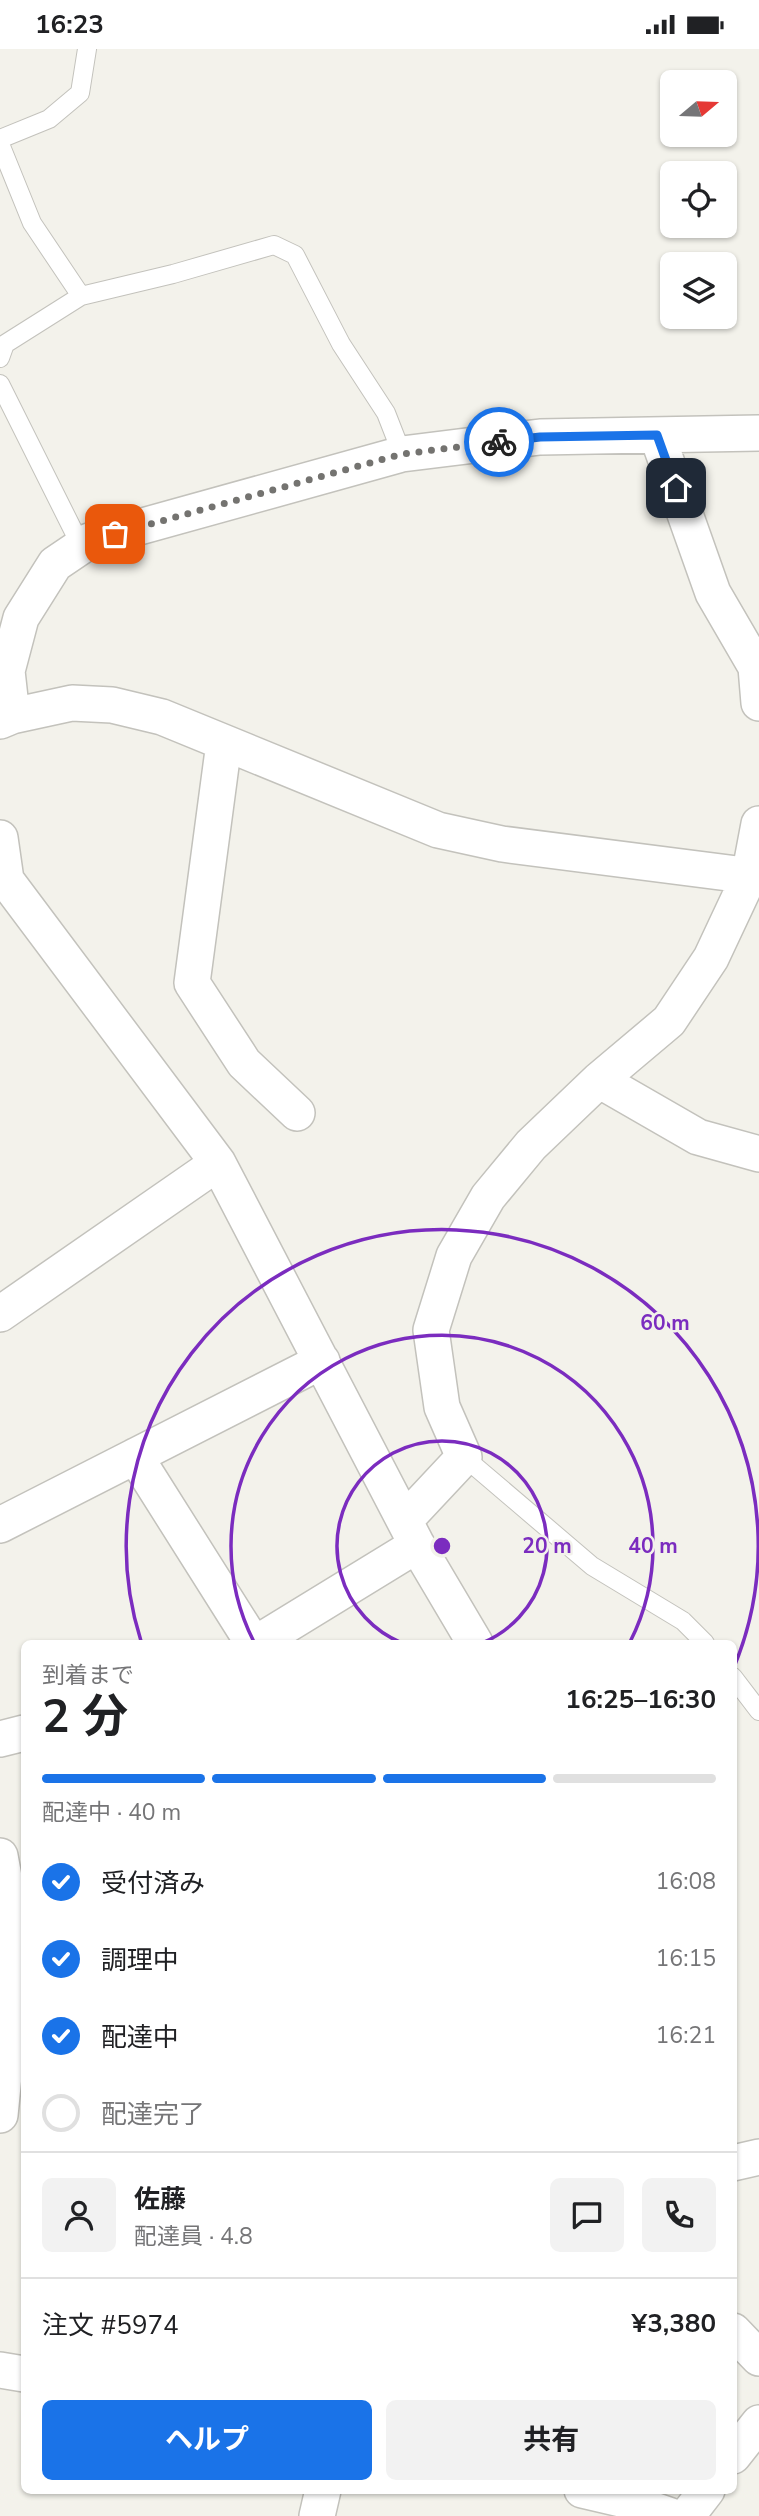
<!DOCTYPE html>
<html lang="ja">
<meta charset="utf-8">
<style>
:root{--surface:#fff;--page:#f2f2f2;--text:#202124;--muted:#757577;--line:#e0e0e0;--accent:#1a73e8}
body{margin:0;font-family:"Nunito Sans","Noto Sans JP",sans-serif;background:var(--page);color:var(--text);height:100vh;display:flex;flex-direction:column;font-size:26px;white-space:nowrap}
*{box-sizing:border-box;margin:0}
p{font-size:23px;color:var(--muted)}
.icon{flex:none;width:38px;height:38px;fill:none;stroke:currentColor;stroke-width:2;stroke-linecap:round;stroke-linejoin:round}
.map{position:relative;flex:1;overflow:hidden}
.details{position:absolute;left:21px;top:1591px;width:716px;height:854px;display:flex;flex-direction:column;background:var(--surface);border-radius:10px;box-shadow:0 2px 5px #0004}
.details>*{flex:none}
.needle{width:46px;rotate:71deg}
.tools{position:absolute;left:660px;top:21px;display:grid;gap:14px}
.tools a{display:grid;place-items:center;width:77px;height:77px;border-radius:10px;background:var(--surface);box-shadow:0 2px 5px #0004;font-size:35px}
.pin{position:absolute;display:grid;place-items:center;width:60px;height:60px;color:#fff;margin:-30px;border-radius:14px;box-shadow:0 4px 10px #0006}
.courier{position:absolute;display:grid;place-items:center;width:70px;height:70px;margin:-35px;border:5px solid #1a73e8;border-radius:50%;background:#fff;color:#222;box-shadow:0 2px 9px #0007}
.summary em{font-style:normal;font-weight:700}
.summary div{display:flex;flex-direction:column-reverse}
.summary{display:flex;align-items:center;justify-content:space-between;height:119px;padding:0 21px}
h1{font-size:46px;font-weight:700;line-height:52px}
.bar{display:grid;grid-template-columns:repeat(4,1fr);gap:10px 7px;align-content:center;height:84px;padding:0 21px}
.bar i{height:9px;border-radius:5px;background:var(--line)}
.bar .active{background:var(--accent)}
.bar p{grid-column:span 4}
.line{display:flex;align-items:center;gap:18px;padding:0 21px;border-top:2px solid var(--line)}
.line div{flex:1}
.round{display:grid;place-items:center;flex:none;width:74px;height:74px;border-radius:10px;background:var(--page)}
ol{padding:0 21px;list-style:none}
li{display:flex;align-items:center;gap:21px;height:77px}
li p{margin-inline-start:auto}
li .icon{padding:7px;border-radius:50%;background:var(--accent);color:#fff;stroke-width:4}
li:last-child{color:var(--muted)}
li i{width:38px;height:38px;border:4px solid var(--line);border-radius:50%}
.cta{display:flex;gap:14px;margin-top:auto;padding:14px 21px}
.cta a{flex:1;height:80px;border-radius:10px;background:var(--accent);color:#fff;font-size:28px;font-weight:700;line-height:80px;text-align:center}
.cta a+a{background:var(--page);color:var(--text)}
.status{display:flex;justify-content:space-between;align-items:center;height:49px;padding:0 35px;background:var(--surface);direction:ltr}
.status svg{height:19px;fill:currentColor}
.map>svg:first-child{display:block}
</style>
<div class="status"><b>16:23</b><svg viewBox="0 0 49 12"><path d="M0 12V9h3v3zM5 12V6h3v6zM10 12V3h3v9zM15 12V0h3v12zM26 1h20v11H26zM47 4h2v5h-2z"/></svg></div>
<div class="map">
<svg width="759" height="2467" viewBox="0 0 759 2467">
<rect width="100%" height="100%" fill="#f3f2eb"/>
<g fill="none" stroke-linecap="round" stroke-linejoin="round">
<defs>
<path id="service" d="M0,90L49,70L80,44L87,0
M0,95L32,174L81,247
M0,309L5,295L81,247L173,225L274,196L295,206L341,295L386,364L402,405
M0,335L81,497
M464,1408L592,1517L683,1572L705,1594
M733,1628L759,1662"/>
<path id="minor" d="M657,386L713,544L756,618L759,654
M12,667L7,622L21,569L55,515L89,492L402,405L540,388L759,384
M0,672L12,667L72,654L112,656L162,668L438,781L502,795L759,828
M224,694L192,934L244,1014L297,1064
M0,789L6,831L218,1114L417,1496L475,1594
M599,1031L698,1088L759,1105
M0,1265L218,1114
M135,1407L253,1594
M405,1471L464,1408L442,1358L431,1281L454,1207L488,1148L531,1096L599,1031L669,972L711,909L749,828L759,775
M0,1476L322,1312
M257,1594L417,1496
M0,1690L24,1684
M0,1807L17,1898L0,2066
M733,2114L759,2108
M733,2282L759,2309
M0,2321L24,2325
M733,2407L759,2374
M582,2441L625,2451L671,2467
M317,2467L323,2441
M687,2467L707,2441"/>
</defs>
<use href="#service" stroke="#c3c2bc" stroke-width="20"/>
<use href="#minor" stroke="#c3c2bc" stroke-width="38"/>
<use href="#service" stroke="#fff" stroke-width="18"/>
<use href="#minor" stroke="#fff" stroke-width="35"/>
</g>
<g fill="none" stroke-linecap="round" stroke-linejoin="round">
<path stroke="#747370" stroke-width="7" stroke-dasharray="0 12.6" d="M115,485L402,405L499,393"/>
<path stroke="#1a73e8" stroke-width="9" d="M499,393L540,388L657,386L676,439"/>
</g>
<g fill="none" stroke="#7b2cbf" stroke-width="3.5">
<path d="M402 1594A105 105 0 1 1 482 1594"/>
<path d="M254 1593A211 211 0 1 1 630 1593"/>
<path d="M141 1592A316 316 0 1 1 734 1618"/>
</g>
<circle cx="442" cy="1497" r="10" fill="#7b2cbf" stroke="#f3f2eb" stroke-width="3.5"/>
<g font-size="21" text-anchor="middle" font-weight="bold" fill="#7b2cbf" stroke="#f3f2eb" stroke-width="5" stroke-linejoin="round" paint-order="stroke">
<text x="665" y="1281">60 m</text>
<text x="547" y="1504">20 m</text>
<text x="653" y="1504">40 m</text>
</g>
</svg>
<div class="tools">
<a><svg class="needle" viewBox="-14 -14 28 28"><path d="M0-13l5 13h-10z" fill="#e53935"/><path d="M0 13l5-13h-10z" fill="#757577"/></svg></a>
<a><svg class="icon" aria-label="locate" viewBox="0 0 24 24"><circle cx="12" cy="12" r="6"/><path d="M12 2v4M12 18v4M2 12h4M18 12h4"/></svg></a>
<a><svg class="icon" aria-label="layers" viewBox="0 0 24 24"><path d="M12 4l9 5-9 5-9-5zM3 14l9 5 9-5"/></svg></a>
</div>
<div class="pin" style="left:115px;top:485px;background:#ea580c"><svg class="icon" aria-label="bag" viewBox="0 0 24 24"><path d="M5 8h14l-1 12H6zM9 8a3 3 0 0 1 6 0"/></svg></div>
<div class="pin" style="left:676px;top:439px;background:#1f2937"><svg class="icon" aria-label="home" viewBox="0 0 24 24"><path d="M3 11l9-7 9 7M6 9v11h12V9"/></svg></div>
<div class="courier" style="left:499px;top:393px"><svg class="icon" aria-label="bike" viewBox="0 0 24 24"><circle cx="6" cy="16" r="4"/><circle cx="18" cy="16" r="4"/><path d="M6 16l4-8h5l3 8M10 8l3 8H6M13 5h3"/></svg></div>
<section class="details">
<div class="summary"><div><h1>2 分</h1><p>到着まで</p></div><em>16:25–16:30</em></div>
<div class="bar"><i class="active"></i><i class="active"></i><i class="active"></i><i></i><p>配達中 · 40 m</p></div>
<ol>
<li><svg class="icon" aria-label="check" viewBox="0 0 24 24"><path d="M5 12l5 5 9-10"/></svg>受付済み<p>16:08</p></li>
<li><svg class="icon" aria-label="check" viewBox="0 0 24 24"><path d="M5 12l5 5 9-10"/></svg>調理中<p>16:15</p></li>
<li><svg class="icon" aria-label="check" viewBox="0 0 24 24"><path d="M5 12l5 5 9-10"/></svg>配達中<p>16:21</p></li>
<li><i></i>配達完了</li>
</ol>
<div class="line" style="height:126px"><a class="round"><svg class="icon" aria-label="person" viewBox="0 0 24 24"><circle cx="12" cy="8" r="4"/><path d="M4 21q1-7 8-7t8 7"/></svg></a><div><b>佐藤</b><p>配達員 · 4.8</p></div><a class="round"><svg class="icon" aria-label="chat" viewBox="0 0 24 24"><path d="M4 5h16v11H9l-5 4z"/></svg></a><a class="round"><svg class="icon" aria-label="phone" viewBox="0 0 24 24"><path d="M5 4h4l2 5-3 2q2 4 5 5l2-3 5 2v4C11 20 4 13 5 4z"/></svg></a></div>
<div class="line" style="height:91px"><div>注文 #5974</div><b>¥3,380</b></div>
<div class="cta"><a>ヘルプ</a><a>共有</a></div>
</section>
</div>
